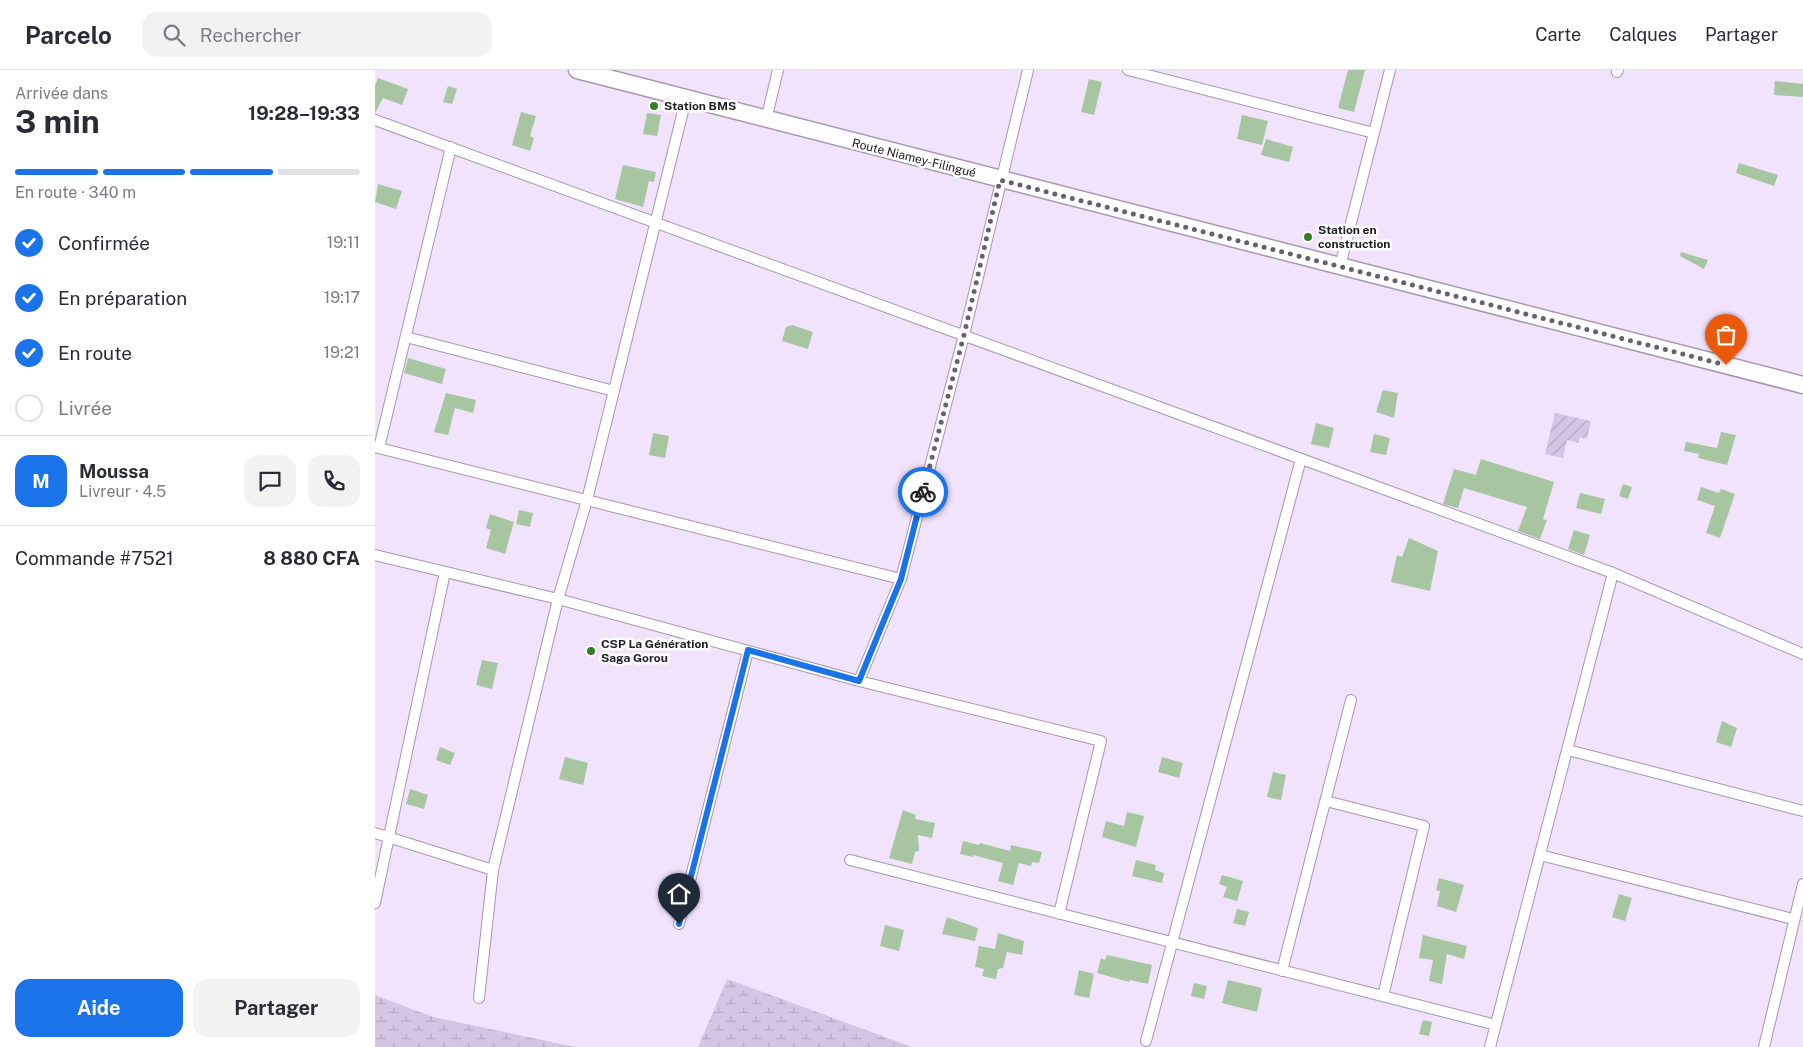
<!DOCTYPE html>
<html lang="fr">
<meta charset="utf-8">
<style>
:root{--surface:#fff;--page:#f2f2f3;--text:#2b2b33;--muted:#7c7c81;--line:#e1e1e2;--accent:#1a73e8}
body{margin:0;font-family:"Public Sans",sans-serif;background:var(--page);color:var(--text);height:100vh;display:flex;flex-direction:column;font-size:19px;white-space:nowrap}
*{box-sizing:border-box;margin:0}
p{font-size:16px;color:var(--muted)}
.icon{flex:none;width:28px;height:28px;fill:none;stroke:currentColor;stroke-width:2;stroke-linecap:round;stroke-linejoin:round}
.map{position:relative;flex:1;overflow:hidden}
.drawer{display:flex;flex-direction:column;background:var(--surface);width:375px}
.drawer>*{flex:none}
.pin{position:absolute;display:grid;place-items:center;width:42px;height:42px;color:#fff;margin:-51px -21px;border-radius:50% 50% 50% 0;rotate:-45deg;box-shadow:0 0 5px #0007}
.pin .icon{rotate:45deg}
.courier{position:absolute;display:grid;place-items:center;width:50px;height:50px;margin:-25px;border:4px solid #1a73e8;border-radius:50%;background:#fff;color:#222;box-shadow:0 1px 6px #0007}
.overview em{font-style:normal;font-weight:700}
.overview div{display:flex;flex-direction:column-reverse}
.overview{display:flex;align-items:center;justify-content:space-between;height:85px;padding:0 15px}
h1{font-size:32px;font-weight:700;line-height:38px}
.bar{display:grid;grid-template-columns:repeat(4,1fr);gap:8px 5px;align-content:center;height:60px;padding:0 15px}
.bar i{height:6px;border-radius:4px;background:var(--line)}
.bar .current{background:var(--accent)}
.bar p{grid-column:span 4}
.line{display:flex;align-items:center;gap:12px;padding:0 15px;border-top:1px solid var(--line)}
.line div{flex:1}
.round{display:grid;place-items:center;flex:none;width:52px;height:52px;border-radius:15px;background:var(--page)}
ol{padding:0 15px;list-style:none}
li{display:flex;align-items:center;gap:15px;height:55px}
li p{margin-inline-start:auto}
li .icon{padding:5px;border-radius:50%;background:var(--accent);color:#fff;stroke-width:4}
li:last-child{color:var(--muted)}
li i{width:28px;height:28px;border:2px solid var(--line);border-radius:50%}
.action{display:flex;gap:10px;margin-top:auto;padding:10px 15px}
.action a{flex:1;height:58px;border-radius:15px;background:var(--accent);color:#fff;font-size:20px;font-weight:700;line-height:58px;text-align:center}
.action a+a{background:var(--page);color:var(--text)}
header{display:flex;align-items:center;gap:30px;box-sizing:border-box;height:70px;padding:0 25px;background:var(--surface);border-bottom:1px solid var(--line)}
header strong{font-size:24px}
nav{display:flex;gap:28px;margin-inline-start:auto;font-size:18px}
.search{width:350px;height:45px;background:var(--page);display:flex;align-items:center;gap:12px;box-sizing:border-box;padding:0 18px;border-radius:15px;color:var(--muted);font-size:19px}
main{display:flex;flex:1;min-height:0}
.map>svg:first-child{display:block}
</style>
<header>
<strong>Parcelo</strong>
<div class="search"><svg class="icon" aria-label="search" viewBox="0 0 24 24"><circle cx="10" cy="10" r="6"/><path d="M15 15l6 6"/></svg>Rechercher</div>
<nav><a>Carte</a><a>Calques</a><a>Partager</a></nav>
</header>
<main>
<section class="drawer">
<div class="overview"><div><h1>3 min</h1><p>Arrivée dans</p></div><em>19:28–19:33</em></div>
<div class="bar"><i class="current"></i><i class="current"></i><i class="current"></i><i></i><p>En route · 340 m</p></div>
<ol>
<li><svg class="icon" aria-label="check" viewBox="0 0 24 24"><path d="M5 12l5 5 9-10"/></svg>Confirmée<p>19:11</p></li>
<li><svg class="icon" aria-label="check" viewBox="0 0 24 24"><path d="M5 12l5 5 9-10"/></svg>En préparation<p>19:17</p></li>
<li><svg class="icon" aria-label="check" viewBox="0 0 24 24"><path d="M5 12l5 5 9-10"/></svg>En route<p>19:21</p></li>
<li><i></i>Livrée</li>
</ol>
<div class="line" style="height:90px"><b class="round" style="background:var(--accent);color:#fff">M</b><div><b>Moussa</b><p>Livreur · 4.5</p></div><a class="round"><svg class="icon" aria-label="chat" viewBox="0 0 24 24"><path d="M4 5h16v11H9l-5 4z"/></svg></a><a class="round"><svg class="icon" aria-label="phone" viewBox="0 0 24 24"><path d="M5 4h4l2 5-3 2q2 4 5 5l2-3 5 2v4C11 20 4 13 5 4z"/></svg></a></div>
<div class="line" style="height:65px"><div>Commande #7521</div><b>8 880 CFA</b></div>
<div class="action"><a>Aide</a><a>Partager</a></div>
</section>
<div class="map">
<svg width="1428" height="977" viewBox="0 0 1428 977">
<defs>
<pattern id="wetland-marsh" width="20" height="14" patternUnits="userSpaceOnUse" patternTransform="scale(1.25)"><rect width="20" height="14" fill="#d6c4e4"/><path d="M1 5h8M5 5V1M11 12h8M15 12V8" fill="none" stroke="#b7a8c3"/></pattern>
<pattern id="garden-furrows" width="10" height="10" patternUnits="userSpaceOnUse" patternTransform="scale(1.25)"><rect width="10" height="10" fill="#d6c4e4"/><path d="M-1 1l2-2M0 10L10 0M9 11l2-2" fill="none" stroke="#b7a8c3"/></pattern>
</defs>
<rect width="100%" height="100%" fill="#f1e3fc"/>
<path fill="url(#wetland-marsh)" d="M352,909L537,977H323Z
M0,925L58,947L200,977H0Z"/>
<path fill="url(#garden-furrows)" d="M1180,343L1216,351L1212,369L1205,367L1203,373L1192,370L1188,388L1170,384Z"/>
<path fill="#a8c5a2" d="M973,0H990L979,42L963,38Z
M3,8L33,19L27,35L8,28L0,43V16Z
M714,9L727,12L719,45L706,42Z
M1400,11L1428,14V27L1399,25Z
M73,16L82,19L77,34L68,32Z
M146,42L161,46L155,66L159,68L155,81L137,75Z
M272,43L286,45L282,66L268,64Z
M867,45L893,51L887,75L862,69Z
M891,69L918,77L914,92L886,85Z
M1364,93L1403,105L1399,116L1361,103Z
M248,95L281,102L279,112L274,111L268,137L240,129Z
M3,114L27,121L21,139L0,132Z
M1306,182L1333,190L1329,199L1305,186Z
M417,255L438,262L433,279L407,271L411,257Z
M33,288L71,299L67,314L29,303Z
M1008,320L1023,323L1019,348L1001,342Z
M71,323L101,330L98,343L80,338L73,365L59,362Z
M941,353L959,358L954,378L936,374Z
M1346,362L1361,365L1352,395L1323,388L1324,384L1309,381L1311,372L1342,378Z
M278,363L294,366L290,388L274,385Z
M999,364L1015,368L1011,385L995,382Z
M1106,389L1179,412L1168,449L1172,450L1165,469L1143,461L1152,437L1089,418L1083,438L1068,434L1079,399L1101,405Z
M1248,414L1257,417L1253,429L1244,426Z
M1326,417L1344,423L1346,419L1360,424L1345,468L1331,463L1340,436L1322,430Z
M1205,423L1230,429L1226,444L1201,438Z
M144,440L158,443L155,457L141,454Z
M115,444L139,452L130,484L111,478L116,460L111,458Z
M1199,460L1215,465L1209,485L1193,479Z
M1034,468L1063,481L1055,521L1016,512L1022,485L1027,487Z
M107,590L123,593L117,619L101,615Z
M1347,651L1362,658L1356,677L1341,672Z
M65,677L80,683L75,695L61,690Z
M190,687L213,693L208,715L184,709Z
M787,687L808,693L804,708L783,702Z
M898,702L911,705L906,730L892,727Z
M35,719L53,725L49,739L31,734Z
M528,740L541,745L540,749L560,753L557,768L543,765L544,781L540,782L537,794L514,788Z
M752,742L769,746L761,777L727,767L731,751L749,756Z
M588,771L604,775L605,773L635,781L636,775L667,782L664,793L657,792L656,796L644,793L638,815L623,811L628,793L598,785V787L585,784Z
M761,790L781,795L780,800L789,803L787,813L757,806Z
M847,805L868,811L862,831L848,827L852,817L844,814Z
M1064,808L1089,815L1081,842L1062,836L1065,821L1061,820Z
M1244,824L1257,828L1250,851L1237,847Z
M862,839L874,842L870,856L858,853Z
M572,847L603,858L600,871L567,864Z
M510,855L529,860L524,881L505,876Z
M623,863L649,871L647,885L632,882L628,898L623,899L621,909L607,906L609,899L600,897L604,876L620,879Z
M1048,865L1092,876L1089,889L1072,884L1067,914L1054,911L1058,890L1044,888Z
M732,885L777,895L773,914L755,910L754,912L722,903L726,888L730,890Z
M704,900L719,904L714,928L699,925Z
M853,910L887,918L882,942L847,933Z
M819,913L832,916L829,929L816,926Z
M1048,950L1057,952L1054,966L1044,964Z"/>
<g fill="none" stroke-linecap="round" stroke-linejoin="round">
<defs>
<path id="minor" d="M753,0L999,63
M1242,2L1243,0
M0,50L1238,503L1428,584
M391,50L403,0
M965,196L1015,0
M31,267L239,321
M0,377L526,509
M4,378L76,77
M0,485L183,529L484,611L726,671L684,844
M484,611L526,509L589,265L653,0
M1193,680L1428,741
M951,731L1049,756L1008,926
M0,763L118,800
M1165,785L1418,849
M475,790L1121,955
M0,833L70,502
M304,854L373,581
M907,901L976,630
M104,928L118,800L183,529L212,430L311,29
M771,971L926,389
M1115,977L1238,503
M1389,977L1428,814"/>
<path id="primary" d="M202,0L1428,315"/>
</defs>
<use href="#minor" stroke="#a598af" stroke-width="12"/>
<use href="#primary" stroke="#a598af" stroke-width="19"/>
<use href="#minor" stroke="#fff" stroke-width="10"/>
<use href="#primary" stroke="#fff" stroke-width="16"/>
</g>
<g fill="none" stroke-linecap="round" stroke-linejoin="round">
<path stroke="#68606e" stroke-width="5" stroke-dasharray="0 9" d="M548,422L589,265L625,110L1351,295"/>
<path stroke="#1a73e8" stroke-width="6" d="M304,854L373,580L484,611L526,509L548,422"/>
</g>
<g fill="#347d23" stroke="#fff" stroke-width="2">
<circle cx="279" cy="36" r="5"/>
<circle cx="933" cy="167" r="5"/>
<circle cx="216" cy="581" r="5"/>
</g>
<g text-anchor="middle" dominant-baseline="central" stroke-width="5" stroke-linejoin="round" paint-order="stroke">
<g font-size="12" font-weight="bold" fill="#1f1a22" stroke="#fff" text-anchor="start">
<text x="289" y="36">Station BMS</text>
<text x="943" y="160">Station en<tspan x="943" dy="14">construction</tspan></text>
<text x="226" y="574">CSP La Génération<tspan x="226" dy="14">Saga Gorou</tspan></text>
</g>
<g font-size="12" fill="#1f1a22" stroke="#fff">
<text transform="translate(539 88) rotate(14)">Route Niamey-Filingué</text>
</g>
</g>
</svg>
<div class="pin" style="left:1351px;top:295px;background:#ea580c"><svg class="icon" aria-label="bag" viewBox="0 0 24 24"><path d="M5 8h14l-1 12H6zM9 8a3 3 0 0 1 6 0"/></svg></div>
<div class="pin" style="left:304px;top:854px;background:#1f2937"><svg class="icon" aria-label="home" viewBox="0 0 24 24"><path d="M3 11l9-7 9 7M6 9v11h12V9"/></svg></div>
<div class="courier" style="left:548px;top:422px"><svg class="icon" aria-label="bike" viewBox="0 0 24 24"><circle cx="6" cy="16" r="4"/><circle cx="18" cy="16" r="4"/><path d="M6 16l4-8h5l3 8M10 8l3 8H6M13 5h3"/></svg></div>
</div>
</main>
